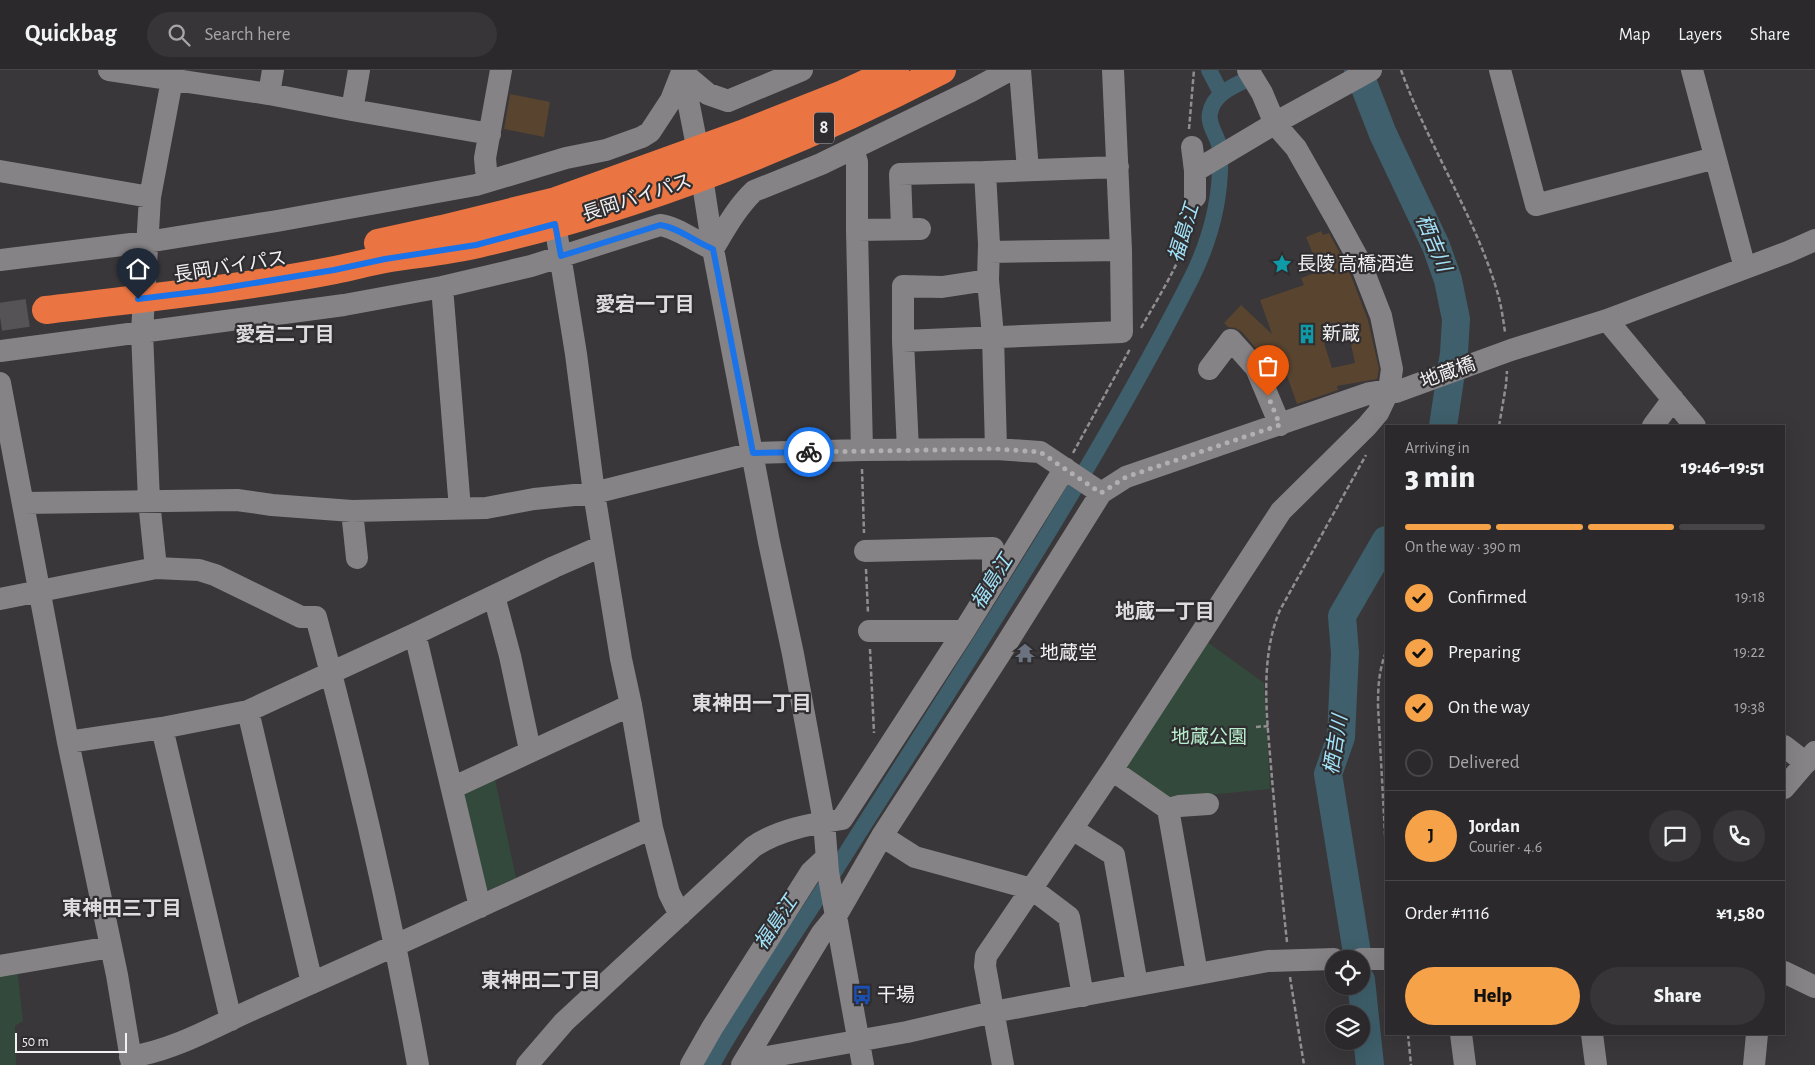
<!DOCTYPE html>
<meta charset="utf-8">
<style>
:root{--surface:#2b292b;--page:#373537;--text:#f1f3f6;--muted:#a6a6a9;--line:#474547;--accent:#f6a248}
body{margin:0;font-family:"Alegreya Sans","Noto Sans JP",sans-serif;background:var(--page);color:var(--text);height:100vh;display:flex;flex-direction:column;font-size:19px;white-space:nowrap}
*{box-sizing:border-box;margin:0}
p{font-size:16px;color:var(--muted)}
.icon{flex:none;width:28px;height:28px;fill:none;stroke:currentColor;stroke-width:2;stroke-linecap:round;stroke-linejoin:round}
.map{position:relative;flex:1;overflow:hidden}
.panel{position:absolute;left:1385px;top:355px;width:400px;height:610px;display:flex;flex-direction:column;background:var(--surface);border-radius:0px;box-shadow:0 5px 20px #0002,0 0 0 1px var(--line)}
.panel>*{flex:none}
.controls{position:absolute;left:1325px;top:880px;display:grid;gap:10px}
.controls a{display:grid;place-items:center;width:45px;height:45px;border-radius:50%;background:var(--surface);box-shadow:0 5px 20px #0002,0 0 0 1px var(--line);font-size:25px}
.scale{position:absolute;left:15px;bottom:12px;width:112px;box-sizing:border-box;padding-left:5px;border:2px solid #f2f1f2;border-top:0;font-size:14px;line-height:18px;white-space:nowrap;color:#f2f1f2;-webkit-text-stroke:4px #2f2d2f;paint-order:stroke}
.pin{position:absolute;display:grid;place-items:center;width:42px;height:42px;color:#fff;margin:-51px -21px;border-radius:50% 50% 50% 0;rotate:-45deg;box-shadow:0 0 5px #0007}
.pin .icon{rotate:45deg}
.courier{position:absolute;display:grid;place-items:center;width:50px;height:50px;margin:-25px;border:4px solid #1a73e8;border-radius:50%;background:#fff;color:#222;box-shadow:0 1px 6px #0007}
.head em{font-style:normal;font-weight:800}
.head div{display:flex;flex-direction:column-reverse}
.head{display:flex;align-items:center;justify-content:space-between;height:85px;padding:0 20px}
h1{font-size:32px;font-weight:800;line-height:38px}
.bar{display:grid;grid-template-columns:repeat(4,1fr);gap:8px 5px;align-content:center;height:60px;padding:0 20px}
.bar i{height:6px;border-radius:4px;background:var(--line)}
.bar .on{background:var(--accent)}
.bar p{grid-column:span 4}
.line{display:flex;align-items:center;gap:12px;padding:0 20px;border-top:1px solid var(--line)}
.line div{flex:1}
.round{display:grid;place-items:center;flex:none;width:52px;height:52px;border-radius:26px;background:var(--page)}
ol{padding:0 20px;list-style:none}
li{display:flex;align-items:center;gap:15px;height:55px}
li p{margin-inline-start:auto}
li .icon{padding:5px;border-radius:50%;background:var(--accent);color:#111;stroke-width:4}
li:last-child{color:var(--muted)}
li i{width:28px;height:28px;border:2px solid var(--line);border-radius:50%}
.action{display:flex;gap:10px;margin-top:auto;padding:10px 20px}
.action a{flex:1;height:58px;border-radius:30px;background:var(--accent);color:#111;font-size:20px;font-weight:800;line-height:58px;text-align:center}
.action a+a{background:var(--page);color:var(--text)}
header{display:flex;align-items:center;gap:30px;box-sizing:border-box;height:70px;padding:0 25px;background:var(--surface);border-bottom:1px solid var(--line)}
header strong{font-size:24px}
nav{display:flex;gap:28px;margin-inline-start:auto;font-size:18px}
.search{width:350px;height:45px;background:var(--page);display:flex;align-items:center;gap:12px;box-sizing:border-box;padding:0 18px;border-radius:28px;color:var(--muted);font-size:19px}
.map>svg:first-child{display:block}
</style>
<header>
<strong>Quickbag</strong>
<div class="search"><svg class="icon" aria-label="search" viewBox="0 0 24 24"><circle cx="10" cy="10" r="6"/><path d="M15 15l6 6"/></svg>Search here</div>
<nav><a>Map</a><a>Layers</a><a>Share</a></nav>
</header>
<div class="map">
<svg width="1815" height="995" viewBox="0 0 1815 995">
<rect width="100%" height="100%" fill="#393739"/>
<path fill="#33493c" d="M1206,571L1264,613L1270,719L1166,729L1125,703L1124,693Z
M495,709L516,808L486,821L462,724Z
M17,897L23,951L15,956L16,995H0V900Z"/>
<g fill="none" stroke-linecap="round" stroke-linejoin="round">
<path stroke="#3e5f6b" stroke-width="16" d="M1209,0L1221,23
M712,995C746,933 788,875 826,815C951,616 1084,419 1191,209C1211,169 1222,126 1220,81C1220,68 1207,56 1210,43C1213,25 1231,17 1246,10"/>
<path stroke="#3e5f6b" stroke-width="28" d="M1358,0L1383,64L1436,176L1448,210L1456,249L1454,283L1443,356
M1358,889L1328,704L1341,667L1345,583L1342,546L1386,470
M1361,910L1370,995"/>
</g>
<path fill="#58442f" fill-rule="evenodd" d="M510,24L550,32L544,67L504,59Z
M1321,161L1323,165L1329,163L1348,198L1368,250L1379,299L1377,309L1337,316L1338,320L1297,334L1276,275L1263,286L1241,261L1235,258L1228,257L1224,253L1241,235L1272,264L1260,230L1304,215L1301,208L1320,201L1306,167ZM1349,265L1355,293L1332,298L1324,273Z
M1024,574L1034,581L1027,591L1017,584Z"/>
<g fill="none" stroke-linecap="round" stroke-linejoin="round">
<path stroke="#555355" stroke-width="28" stroke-dasharray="28 14" stroke-linecap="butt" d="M0,247L46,240"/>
<path stroke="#908e90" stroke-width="2.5" stroke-dasharray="5 2.5" stroke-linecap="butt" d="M1401,0C1428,75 1474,144 1497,221C1501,234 1503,248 1505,262
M1189,59L1194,0
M1141,258C1162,221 1185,186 1194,144
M1499,356L1506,315L1507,301
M1073,383L1130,279
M862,399L864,463
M866,499L868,543
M870,579L874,663
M1386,582C1379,600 1378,616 1378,636L1386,782
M1256,657L1269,656
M1287,872C1281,818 1277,764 1272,709C1268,654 1258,592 1280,540L1366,385
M1290,907L1304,995
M1408,964L1411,995"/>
<path stroke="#868386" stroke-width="22" d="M109,0L269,24L352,40L490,64
M682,0L698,81L713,179L769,472L793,584L824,752L828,802L863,995
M1020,0L1028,100
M1500,0L1536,135L1715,88
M1692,0L1745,198
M269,24L273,0
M352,40L359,0
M1192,77L1195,101
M853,79L857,92V160L862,380
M0,101L150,127
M489,111L486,100L485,88L501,0
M1195,127V101L1284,48L1371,0
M555,154L576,284L594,423L621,589L631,635L652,758L669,823L680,845
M902,158L900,104L985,102
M857,160L920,159
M989,182L1121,180
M0,190L147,172L277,151L476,115L566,88L606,80L642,67L650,62L671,30L682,2L708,24L728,31L802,0
M442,217L460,439
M1607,250L1695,356
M903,271L1122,262L1121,180L1113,0
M0,281L344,235L442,217L531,196L660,155C677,157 697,173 713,179C725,159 737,137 754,121L821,94L971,21L1010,0
M1209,299L1231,270L1256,298L1280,355
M0,313L68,672L117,905L132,995
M1653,356L1673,329
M996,379L993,266L988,210L989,174L985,102L1118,97
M908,380L903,271V216L942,217L988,210
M23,433L237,430L272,435L352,441L486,438L534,429L594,423L753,383L862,380L996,379L1040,382L1101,423
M352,441L357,488
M865,481L993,478V499L999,505
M156,498L199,500L215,505L301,547H316C356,695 391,844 418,995
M494,526L510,586L530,680
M0,529L156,498L149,431L142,262L150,127L172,10
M869,561H964
M415,564L480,837
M248,641L312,913
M162,658L231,950
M68,672L162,658L248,641L415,564L554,497L602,476
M1784,676L1806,693
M1112,700L1168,739L1197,904
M452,718L631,635
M1784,718L1815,682
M1168,739L1179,736L1208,734
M1072,759L1114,785L1137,915
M882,766L915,787L1032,819L1069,847L1083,926
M1361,889H1386
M0,896L111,877
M1784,902L1815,917
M1461,964L1465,995
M1592,964L1596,995
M130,987C167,981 199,965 232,949C253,939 274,930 294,921C414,868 532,812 652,758
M745,991L907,962L993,942L1268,891L1334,889
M527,995L564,952L753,777C779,759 812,754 842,749L964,561L1065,398
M691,995L712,958L811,802L827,787
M742,995L822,863L836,846L882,766L1000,584L1101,423L1126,407L1370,323L1389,320L1396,322L1511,280L1607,250L1788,182L1815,170
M1003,995L985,896L986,886L1112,700L1281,441L1367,356L1378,343L1389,320L1392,299L1381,246L1360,192L1337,150L1296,78L1275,54L1262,23L1248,0
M1754,995L1757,964"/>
<path stroke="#eb7542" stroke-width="28" d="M378,173L442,159L556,131L742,64L843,24L895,0
M46,240C142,228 239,219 335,200C351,197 368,192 385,189C416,184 447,181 478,174C640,137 795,76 942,0"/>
</g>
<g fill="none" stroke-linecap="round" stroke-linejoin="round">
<path stroke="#b1b0b1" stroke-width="5" stroke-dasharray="0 9" d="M809,382L996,379L1040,382L1101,423L1126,407L1280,355L1268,326"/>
<path stroke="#1a73e8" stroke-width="6" d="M138,229L212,220L334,200L385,189L476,175L555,154L561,186L660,155C677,157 697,173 713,179L753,383L809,382"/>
</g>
<defs>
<symbol id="sight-bare" viewBox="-9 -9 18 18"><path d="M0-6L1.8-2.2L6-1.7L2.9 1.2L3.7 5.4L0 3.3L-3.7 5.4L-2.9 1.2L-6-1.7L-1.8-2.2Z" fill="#0f9aa8" stroke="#2f2d2f" stroke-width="2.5" paint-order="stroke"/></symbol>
<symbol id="building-bare" viewBox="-9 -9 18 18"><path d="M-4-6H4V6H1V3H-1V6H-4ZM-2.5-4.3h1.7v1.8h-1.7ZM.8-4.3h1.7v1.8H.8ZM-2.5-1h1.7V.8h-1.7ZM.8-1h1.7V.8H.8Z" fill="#0f9aa8" stroke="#2f2d2f" stroke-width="2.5" paint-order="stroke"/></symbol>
<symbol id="temple-bare" viewBox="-9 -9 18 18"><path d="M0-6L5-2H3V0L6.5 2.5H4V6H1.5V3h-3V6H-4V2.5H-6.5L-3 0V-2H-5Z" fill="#6b7280" stroke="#2f2d2f" stroke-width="2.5" paint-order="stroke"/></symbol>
<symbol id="bus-bare" viewBox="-9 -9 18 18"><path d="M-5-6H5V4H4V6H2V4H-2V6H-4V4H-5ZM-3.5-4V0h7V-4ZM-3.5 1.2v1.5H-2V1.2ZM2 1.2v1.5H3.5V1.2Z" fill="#1a4fb4" stroke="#2f2d2f" stroke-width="2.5" paint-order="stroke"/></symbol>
</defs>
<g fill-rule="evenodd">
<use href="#sight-bare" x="1268" y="180" width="28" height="28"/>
<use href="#building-bare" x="1293" y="250" width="28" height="28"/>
<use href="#temple-bare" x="1011" y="569" width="28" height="28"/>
<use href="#bus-bare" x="848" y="911" width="28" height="28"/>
</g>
<g text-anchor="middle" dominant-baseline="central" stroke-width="4.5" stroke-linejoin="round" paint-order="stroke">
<rect fill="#2f2d2f" stroke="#b8b6b8" stroke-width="1" x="814" y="42.5" width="20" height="31" rx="4"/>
<g font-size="18" font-weight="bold" fill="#f2f1f2">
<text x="824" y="58">8</text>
</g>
<g font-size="19" fill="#f2f1f2" stroke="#2f2d2f">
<text transform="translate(637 128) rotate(-18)">長岡バイパス</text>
<text transform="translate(230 197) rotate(-9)">長岡バイパス</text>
<text transform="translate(1448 303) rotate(-20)">地蔵橋</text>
</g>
<g font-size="19" fill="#f2f1f2" stroke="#2f2d2f" text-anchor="start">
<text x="1297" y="194">長陵 高橋酒造</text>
<text x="1322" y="264">新蔵</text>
<text x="1040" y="583">地蔵堂</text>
<text x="877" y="925">干場</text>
</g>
<g font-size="19" fill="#b7eecd" stroke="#2f2d2f">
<text x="1209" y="667">地蔵公園</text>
</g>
<g font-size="20" font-style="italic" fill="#a2e3fa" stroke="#2f2d2f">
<text transform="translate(1184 163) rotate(-73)">福島江</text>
<text transform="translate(1433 173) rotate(67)">栖吉川</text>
<text transform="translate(992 512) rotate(-58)">福島江</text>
<text transform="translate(1336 675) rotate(-81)">栖吉川</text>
<text transform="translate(776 853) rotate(-56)">福島江</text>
</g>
<g font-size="20" font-weight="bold" fill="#dfdcdf" stroke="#2f2d2f">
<text x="645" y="235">愛宕一丁目</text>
<text x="285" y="265">愛宕二丁目</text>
<text x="1165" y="542">地蔵一丁目</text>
<text x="752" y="634">東神田一丁目</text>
<text x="122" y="839">東神田三丁目</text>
<text x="541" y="911">東神田二丁目</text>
</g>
</g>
</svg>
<div class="controls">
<a><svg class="icon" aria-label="locate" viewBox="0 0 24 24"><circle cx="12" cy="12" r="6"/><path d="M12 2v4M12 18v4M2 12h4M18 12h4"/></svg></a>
<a><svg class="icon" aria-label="layers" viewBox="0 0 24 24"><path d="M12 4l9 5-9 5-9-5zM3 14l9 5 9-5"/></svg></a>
</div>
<div class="scale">50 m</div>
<div class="pin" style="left:1268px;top:326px;background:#ea580c"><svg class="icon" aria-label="bag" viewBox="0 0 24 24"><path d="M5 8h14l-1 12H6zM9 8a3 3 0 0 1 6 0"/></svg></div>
<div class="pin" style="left:138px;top:229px;background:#1f2937"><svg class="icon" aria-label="home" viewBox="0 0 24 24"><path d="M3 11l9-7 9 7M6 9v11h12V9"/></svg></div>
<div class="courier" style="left:809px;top:382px"><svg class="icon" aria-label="bike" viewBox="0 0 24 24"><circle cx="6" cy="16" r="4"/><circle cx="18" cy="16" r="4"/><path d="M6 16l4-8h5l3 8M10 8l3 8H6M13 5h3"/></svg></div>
<section class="panel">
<div class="head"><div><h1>3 min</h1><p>Arriving in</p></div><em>19:46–19:51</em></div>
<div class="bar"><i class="on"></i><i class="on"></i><i class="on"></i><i></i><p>On the way · 390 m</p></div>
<ol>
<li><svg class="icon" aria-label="check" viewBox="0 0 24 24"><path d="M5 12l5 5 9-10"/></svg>Confirmed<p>19:18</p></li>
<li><svg class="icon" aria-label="check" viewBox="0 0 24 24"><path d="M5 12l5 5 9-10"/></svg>Preparing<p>19:22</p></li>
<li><svg class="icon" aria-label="check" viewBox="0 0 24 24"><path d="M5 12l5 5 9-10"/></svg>On the way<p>19:38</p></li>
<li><i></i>Delivered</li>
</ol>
<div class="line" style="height:90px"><b class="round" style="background:var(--accent);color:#111">J</b><div><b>Jordan</b><p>Courier · 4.6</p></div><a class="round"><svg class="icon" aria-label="chat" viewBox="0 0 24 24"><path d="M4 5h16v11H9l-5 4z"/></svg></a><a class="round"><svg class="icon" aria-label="phone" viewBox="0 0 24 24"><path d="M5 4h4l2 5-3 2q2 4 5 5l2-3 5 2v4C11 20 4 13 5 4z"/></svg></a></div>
<div class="line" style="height:65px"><div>Order #1116</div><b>¥1,580</b></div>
<div class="action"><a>Help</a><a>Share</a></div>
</section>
</div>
